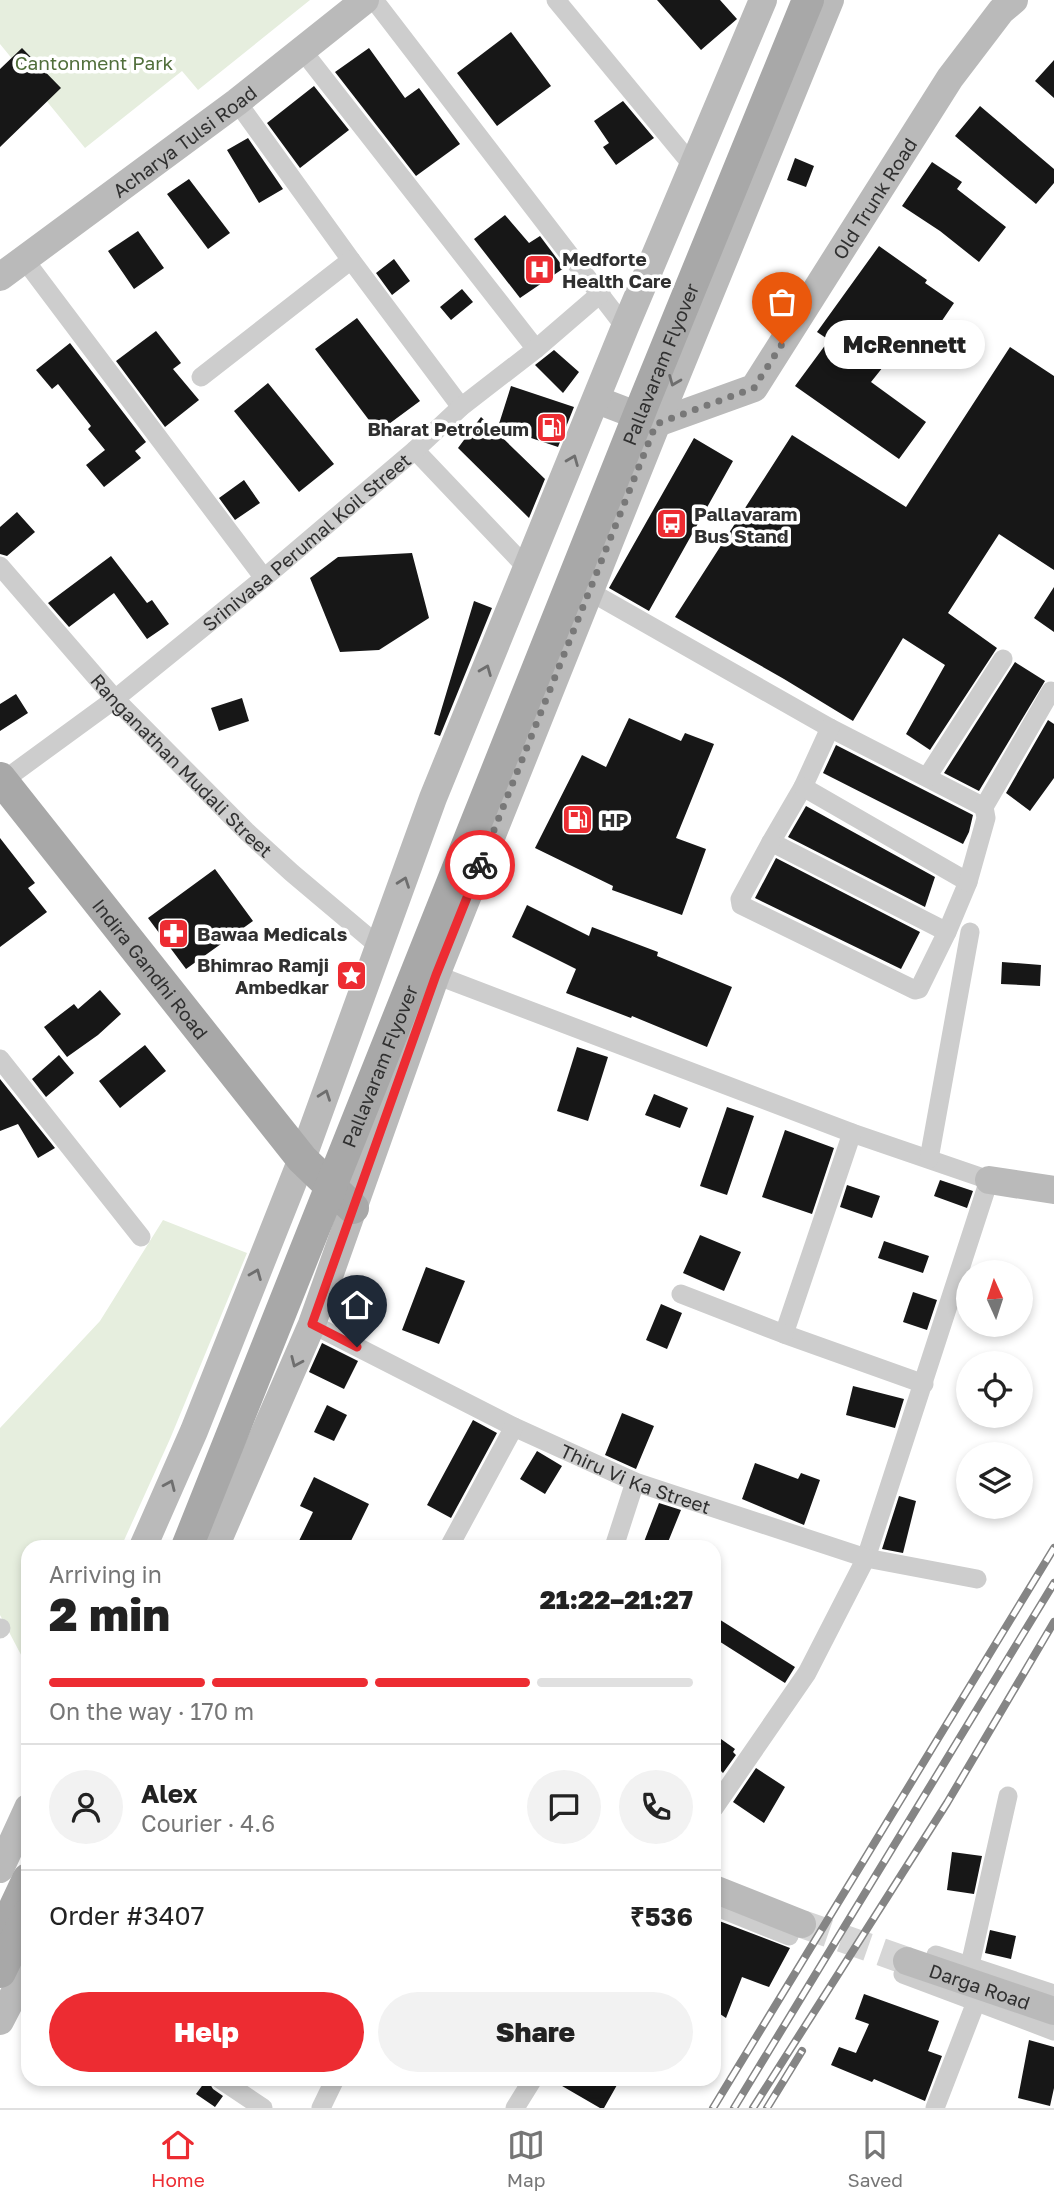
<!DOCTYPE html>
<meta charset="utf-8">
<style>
:root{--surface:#fff;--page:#f2f2f2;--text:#222;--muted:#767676;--line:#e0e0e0;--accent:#ed2c32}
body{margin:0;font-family:"Golos Text",sans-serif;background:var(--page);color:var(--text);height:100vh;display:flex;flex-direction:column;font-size:26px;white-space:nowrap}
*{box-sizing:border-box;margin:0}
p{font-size:23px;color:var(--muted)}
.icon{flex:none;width:38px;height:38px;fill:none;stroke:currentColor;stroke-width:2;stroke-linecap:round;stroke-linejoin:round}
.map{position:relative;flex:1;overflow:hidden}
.sheet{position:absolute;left:21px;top:1540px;width:700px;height:546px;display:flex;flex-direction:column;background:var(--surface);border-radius:21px;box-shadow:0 4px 10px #0003}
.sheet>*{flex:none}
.needle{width:46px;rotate:357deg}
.fabs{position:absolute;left:956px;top:1260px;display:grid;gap:14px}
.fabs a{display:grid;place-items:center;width:77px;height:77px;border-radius:50%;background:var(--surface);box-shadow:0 4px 10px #0003;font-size:35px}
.pin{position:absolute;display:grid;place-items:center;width:60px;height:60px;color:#fff;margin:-72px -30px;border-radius:50% 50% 50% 0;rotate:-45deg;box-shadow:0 0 7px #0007}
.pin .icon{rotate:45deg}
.courier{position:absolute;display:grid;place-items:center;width:70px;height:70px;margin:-35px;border:5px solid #ed2c32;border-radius:50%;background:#fff;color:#222;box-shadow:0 2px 9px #0007}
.bubble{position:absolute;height:49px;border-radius:24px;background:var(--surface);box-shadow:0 4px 10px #0003;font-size:23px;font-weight:800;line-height:49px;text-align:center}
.overview em{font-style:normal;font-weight:800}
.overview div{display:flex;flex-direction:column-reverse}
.overview{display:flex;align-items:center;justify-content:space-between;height:119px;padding:0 28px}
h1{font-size:46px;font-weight:800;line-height:52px}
.bar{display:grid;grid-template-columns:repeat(4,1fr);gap:10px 7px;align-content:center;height:84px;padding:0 28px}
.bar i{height:9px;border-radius:5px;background:var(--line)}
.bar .active{background:var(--accent)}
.bar p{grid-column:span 4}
.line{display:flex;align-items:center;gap:18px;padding:0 28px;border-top:2px solid var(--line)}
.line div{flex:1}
.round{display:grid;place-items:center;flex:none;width:74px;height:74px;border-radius:37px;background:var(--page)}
.button{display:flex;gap:14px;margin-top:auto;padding:14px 28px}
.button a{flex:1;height:80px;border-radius:42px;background:var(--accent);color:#fff;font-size:28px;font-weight:800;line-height:80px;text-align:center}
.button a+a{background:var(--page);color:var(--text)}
.menu{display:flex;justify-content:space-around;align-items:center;height:98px;border-top:2px solid var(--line);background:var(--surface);font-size:19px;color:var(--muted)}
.menu a{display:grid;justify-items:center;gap:4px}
.menu .active{color:var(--accent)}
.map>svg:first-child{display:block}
</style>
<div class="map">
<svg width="1054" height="2108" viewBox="0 0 1054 2108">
<rect width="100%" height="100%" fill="#fff"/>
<path fill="#e6eede" d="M0,0H310L198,90L182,71L85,148L0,44Z
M163,1220L247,1253L170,1439L121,1547H28V1668L0,1615V1428L100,1321Z"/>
<path fill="#171717" d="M657,0H720L737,19L701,50Z
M511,32L551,86L497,126L457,73Z
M22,48L61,88L0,147V69Z
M369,48L405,98L419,88L460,144L416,176L335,72Z
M1054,60V98L1035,81Z
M314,86L349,130L300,168L267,123Z
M623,101L654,138L616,165L603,147L609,143L594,121Z
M980,106L1054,169V183L1036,204L955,136Z
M248,138L283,189L259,203L227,150Z
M795,158L814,166L806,187L787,180Z
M932,162L962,182L957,189L1006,227L979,262L940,231L902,206Z
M189,179L230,233L208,249L167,194Z
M505,215L529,243L540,236L564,268L520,298L474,239Z
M138,231L164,268L134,289L108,251Z
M879,246L927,280L925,283L954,303L916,359L899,347L871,382L926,422L899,459L795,386L829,340L817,332Z
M394,259L410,281L392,295L376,273Z
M462,289L473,302L451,320L440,307Z
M357,318L420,401L378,432L315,349Z
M156,331L181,363L173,369L199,400L165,427L116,361Z
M70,343L146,442L135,451L141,458L104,487L86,465L105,450L88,429L91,426L58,384L52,389L36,370Z
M1010,347L1054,376V570L999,534L948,613L997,648L930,750L906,734L945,665L903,638L853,721L784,679L675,617L792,435L906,507Z
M554,350L579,372L563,393L535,365Z
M268,383L334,464L299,492L234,411Z
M511,386L574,407L558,447L498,427Z
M481,417L545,479L529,518L458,448Z
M694,438L733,461L649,611L609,588Z
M244,480L260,503L235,520L219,498Z
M17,512L35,532L7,556L0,554V527Z
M412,553L429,618L379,650L340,652L310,578L338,557Z
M111,556L147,603L152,600L169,624L147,639L114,593L69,627L48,603Z
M1054,587V632L1034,618Z
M474,601L492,608L440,736L434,734Z
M1015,662L1045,681L979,791L944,773Z
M16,694L28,713L0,731V704Z
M242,698L249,721L219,731L211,708Z
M629,718L681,741L685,733L714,744L676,838L706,849L682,915L612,890L613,886L535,848L582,755L606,767Z
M1048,720L1054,724V778L1030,811L1006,793Z
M836,745L973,815L969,832L963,844L823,773Z
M806,806L935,877L925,907L788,837Z
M0,838L35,883L28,888L47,912L0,947Z
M776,858L920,932L901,969L755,898Z
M215,869L253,921L186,969L148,918Z
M527,905L589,936L592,927L658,952L657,956L732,987L707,1047L632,1016L631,1018L566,993L576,969L512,937Z
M1002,962L1041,965L1040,986L1001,984Z
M100,990L121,1014L98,1035L67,1057L44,1027L74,1004L78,1009Z
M145,1045L166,1071L120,1108L99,1081Z
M577,1047L608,1057L588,1121L557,1111Z
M59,1055L74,1073L46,1097L32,1079Z
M0,1079L55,1148L38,1158L18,1124L0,1131Z
M654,1094L688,1108L680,1128L645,1115Z
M727,1107L754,1116L727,1195L700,1186Z
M785,1130L834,1148L812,1214L762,1197Z
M940,1180L973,1191L967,1208L934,1196Z
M847,1185L880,1196L872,1218L840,1207Z
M700,1235L741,1252L724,1291L683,1273Z
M884,1241L929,1256L923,1273L878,1258Z
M426,1267L465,1281L439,1344L402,1330Z
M913,1292L937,1300L927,1330L903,1322Z
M661,1304L682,1313L667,1349L646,1340Z
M322,1343L358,1361L344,1389L309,1372Z
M853,1386L904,1399L895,1428L846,1415Z
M327,1405L347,1415L334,1441L314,1432Z
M622,1413L654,1426L636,1469L605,1455Z
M473,1420L497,1433L451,1518L427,1505Z
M537,1451L562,1466L545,1494L520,1479Z
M755,1463L798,1479L801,1473L820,1480L804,1525L742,1499Z
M314,1477L369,1504L348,1547H296L313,1512L300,1506Z
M899,1496L916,1501L903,1553L882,1549Z
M659,1503L681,1510L666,1547H642Z
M714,1616L795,1667L785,1683L714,1638Z
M714,1734L735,1749L733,1752L736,1755L723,1773L720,1770L714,1778Z
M756,1768L785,1787L764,1823L733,1802Z
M952,1852L982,1856L974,1894L947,1890Z
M714,1919L790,1948L769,1987L742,1977L726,2018L714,2010Z
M990,1930L1016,1936L1011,1959L985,1953Z
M864,1994L939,2021L928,2051L942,2056L925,2101L874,2079L872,2082L831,2065L839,2047L856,2053L869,2024L855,2019Z
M1029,2040L1054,2047V2088L1050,2106L1018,2098Z
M207,2079L213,2089L223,2096L215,2107L196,2094Z
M550,2079H606L617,2085L604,2108H600Z"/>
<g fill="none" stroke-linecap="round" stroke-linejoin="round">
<path stroke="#d6d6d6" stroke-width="28" stroke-dasharray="28 14" stroke-linecap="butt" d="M802,1924L907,1961"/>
<g stroke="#cdcdcd" stroke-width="19">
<path d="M374,0L625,327"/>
<path d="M556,0L693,166"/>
<path d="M302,50L536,349"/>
<path d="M237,102L351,260L461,407"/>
<path d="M24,259L264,578"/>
<path d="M201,377L351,260"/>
<path d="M415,450L528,569"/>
<path id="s1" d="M0,566L115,699L246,831L292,873L381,948"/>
<path d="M589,591L830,728L984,807"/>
<path d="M830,728L803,787L771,842L947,932"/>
<path d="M927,777L1003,659"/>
<path id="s2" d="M0,783L115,699L264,578L415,450L461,407L536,349L601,293"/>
<path d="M771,842L740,899L741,905L915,990L919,989L947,932L968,882L803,787"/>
<path d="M968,882L986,818L984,807L1051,691"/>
<path d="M436,975L852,1133L989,1180L866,1558L807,1673L714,1808"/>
<path d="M0,1059L141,1237"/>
<path d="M852,1133L784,1334L924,1384"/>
<path d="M929,1159L970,932"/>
<path d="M681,1294L784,1334"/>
<path id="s3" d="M312,1324L514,1427L635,1482L866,1558L977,1579"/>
<path d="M449,1547L514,1427"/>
<path d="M614,1547L635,1482"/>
<path d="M0,1629L1,1628"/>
<path d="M714,1906L789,1936"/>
<path d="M936,1955L1054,1994"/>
<path d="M903,1974L1054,2031"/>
<path d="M955,1993L970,1965L1008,1796"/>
<path d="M220,2079L263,2108"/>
<path d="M321,2108L335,2079"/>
<path d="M515,2108L533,2079"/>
<path d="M935,2108L976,2002"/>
</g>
<g stroke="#bababa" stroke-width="28">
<path id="s4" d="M0,277L237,102L365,0"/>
<path id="s5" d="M597,400L657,423L754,388L950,78L1001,11L1014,0"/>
<path d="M989,1180L1054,1190"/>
<path d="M143,1547L194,1431L302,1159L433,798L625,327L763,0"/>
<path d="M215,1547L312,1324L436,975L657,423L830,0"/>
<path d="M0,1869L28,1808"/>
<path d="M714,1889L802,1924"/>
<path id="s6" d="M907,1961L1054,2011"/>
<path d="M0,2021L28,1967"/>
</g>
<g stroke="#a8a8a8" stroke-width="32">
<path id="s7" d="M0,778L302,1159L353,1208"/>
<path id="s8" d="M187,1547L646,397L808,0"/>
<path d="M4,1930L28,1879"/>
<path d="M0,1972L28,1914"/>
</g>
<defs>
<path id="rail" d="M713,2108L1054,1548
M734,2108L1054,1583
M753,2108L947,1803L1054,1622
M767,2108L802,2051"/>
</defs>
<use href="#rail" stroke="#858585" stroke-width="8"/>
<use href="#rail" stroke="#fff" stroke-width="5" stroke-dasharray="16" stroke-linecap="butt"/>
</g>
<defs><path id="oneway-chevron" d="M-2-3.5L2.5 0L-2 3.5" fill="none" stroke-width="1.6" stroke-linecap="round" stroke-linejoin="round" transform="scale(1.75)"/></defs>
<g stroke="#6e6e6e">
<use href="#oneway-chevron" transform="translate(674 381) rotate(112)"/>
<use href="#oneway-chevron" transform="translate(573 460) rotate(-68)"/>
<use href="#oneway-chevron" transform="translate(486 670) rotate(-68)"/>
<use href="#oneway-chevron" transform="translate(404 882) rotate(-70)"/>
<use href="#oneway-chevron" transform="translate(325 1095) rotate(-70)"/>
<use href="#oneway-chevron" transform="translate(256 1274) rotate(-68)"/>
<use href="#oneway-chevron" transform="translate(296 1362) rotate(114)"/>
<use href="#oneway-chevron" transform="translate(170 1485) rotate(-66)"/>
</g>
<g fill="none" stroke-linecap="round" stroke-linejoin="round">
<path stroke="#787878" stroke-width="7" stroke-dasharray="0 12.6" d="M480,865L656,424L754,388L782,344"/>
<path stroke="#ed2c32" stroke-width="9" d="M357,1347L312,1324L436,975L480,865"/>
</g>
<defs>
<symbol id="hospital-square" viewBox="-11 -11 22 22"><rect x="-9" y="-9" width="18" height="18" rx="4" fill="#ed2c32" stroke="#fff"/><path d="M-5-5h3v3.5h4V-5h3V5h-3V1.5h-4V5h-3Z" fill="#fff"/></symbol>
<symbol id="fuel-square" viewBox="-11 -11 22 22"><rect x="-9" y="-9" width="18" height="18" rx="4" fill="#ed2c32" stroke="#fff"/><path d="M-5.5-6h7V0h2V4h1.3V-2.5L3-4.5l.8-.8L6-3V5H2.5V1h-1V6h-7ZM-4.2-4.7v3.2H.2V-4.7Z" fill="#fff"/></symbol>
<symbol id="bus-square" viewBox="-11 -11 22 22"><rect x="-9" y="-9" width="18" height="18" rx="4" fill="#ed2c32" stroke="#fff"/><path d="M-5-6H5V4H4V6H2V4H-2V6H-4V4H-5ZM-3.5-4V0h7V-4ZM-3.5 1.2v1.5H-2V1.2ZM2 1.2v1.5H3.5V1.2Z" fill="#fff"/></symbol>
<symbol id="pharmacy-square" viewBox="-11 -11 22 22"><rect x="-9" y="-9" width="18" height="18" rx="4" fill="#ed2c32" stroke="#fff"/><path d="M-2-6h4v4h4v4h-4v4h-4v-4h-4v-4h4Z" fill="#fff"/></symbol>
<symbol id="sight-square" viewBox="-11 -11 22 22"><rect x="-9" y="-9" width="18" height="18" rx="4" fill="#ed2c32" stroke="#fff"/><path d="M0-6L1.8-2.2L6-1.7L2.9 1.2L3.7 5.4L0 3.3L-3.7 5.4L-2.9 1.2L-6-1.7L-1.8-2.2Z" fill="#fff"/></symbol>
</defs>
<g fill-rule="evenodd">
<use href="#hospital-square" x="522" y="252" width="35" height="35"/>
<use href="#fuel-square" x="534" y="410" width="35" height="35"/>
<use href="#bus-square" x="654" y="506" width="35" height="35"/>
<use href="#fuel-square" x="560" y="802" width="35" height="35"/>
<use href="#pharmacy-square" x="156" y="916" width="35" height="35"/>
<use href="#sight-square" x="334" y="958" width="35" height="35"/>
</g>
<g text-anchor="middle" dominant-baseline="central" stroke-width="7" stroke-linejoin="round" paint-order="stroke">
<g font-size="19" fill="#516f3b" stroke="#fff">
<text x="94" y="62">Cantonment Park</text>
</g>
<g font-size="19" fill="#303030" stroke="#fff">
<text stroke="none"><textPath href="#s4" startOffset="229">Acharya Tulsi Road</textPath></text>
<text stroke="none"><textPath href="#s5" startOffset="392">Old Trunk Road</textPath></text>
<text stroke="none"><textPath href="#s8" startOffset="1274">Pallavaram Flyover</textPath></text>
<text stroke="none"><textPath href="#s2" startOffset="390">Srinivasa Perumal Koil Street</textPath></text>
<text stroke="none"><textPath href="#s1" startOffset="270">Ranganathan Mudali Street</textPath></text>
<text stroke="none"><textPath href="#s7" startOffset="243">Indira Gandhi Road</textPath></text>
<text stroke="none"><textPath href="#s8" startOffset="518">Pallavaram Flyover</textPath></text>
<text stroke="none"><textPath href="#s3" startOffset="359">Thiru Vi Ka Street</textPath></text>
<text stroke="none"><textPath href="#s6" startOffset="77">Darga Road</textPath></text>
</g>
<g font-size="19" font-weight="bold" fill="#303030" stroke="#fff" text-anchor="start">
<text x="562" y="258">Medforte<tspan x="562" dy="22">Health Care</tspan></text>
<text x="529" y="428" text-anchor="end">Bharat Petroleum</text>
<text x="694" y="513">Pallavaram<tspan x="694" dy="22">Bus Stand</tspan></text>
<text x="601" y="819">HP</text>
<text x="197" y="933">Bawaa Medicals</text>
<text x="329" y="964" text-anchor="end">Bhimrao Ramji<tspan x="329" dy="22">Ambedkar</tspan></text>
</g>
</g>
</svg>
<div class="fabs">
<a><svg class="needle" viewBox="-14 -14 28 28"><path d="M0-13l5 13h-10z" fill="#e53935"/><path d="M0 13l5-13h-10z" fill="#767676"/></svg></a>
<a><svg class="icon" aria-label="locate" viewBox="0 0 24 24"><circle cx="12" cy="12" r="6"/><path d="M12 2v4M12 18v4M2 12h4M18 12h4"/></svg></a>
<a><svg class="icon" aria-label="layers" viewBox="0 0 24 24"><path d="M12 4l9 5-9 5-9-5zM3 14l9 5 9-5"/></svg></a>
</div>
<div class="pin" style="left:782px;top:344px;background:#ea580c"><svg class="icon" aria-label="bag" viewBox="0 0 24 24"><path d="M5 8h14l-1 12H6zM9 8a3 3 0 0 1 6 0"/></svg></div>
<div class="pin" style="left:357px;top:1347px;background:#1f2937"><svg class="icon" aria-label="home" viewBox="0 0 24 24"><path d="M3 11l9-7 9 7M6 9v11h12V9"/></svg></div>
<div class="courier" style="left:480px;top:865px"><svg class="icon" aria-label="bike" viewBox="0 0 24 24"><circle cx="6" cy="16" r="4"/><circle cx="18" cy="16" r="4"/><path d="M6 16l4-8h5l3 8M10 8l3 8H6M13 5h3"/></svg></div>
<div class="bubble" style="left:824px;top:320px;width:161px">McRennett</div>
<section class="sheet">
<div class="overview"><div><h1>2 min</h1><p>Arriving in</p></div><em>21:22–21:27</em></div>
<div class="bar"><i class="active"></i><i class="active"></i><i class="active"></i><i></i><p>On the way · 170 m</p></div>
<div class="line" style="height:126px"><a class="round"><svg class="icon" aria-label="person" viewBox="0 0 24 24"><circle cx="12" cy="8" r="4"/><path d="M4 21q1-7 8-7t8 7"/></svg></a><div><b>Alex</b><p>Courier · 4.6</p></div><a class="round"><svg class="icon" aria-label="chat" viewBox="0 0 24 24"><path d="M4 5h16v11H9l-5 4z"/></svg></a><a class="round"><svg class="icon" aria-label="phone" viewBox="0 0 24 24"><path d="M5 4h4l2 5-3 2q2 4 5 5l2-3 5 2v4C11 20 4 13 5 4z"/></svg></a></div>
<div class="line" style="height:91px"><div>Order #3407</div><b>₹536</b></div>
<div class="button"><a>Help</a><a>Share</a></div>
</section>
</div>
<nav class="menu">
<a class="active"><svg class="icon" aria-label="home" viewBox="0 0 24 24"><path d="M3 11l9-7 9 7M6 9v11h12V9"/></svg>Home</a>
<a><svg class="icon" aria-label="map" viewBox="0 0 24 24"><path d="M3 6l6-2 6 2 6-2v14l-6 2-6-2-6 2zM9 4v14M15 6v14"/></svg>Map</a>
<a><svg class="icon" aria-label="saved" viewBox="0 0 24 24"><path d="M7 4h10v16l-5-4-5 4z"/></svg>Saved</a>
</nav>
